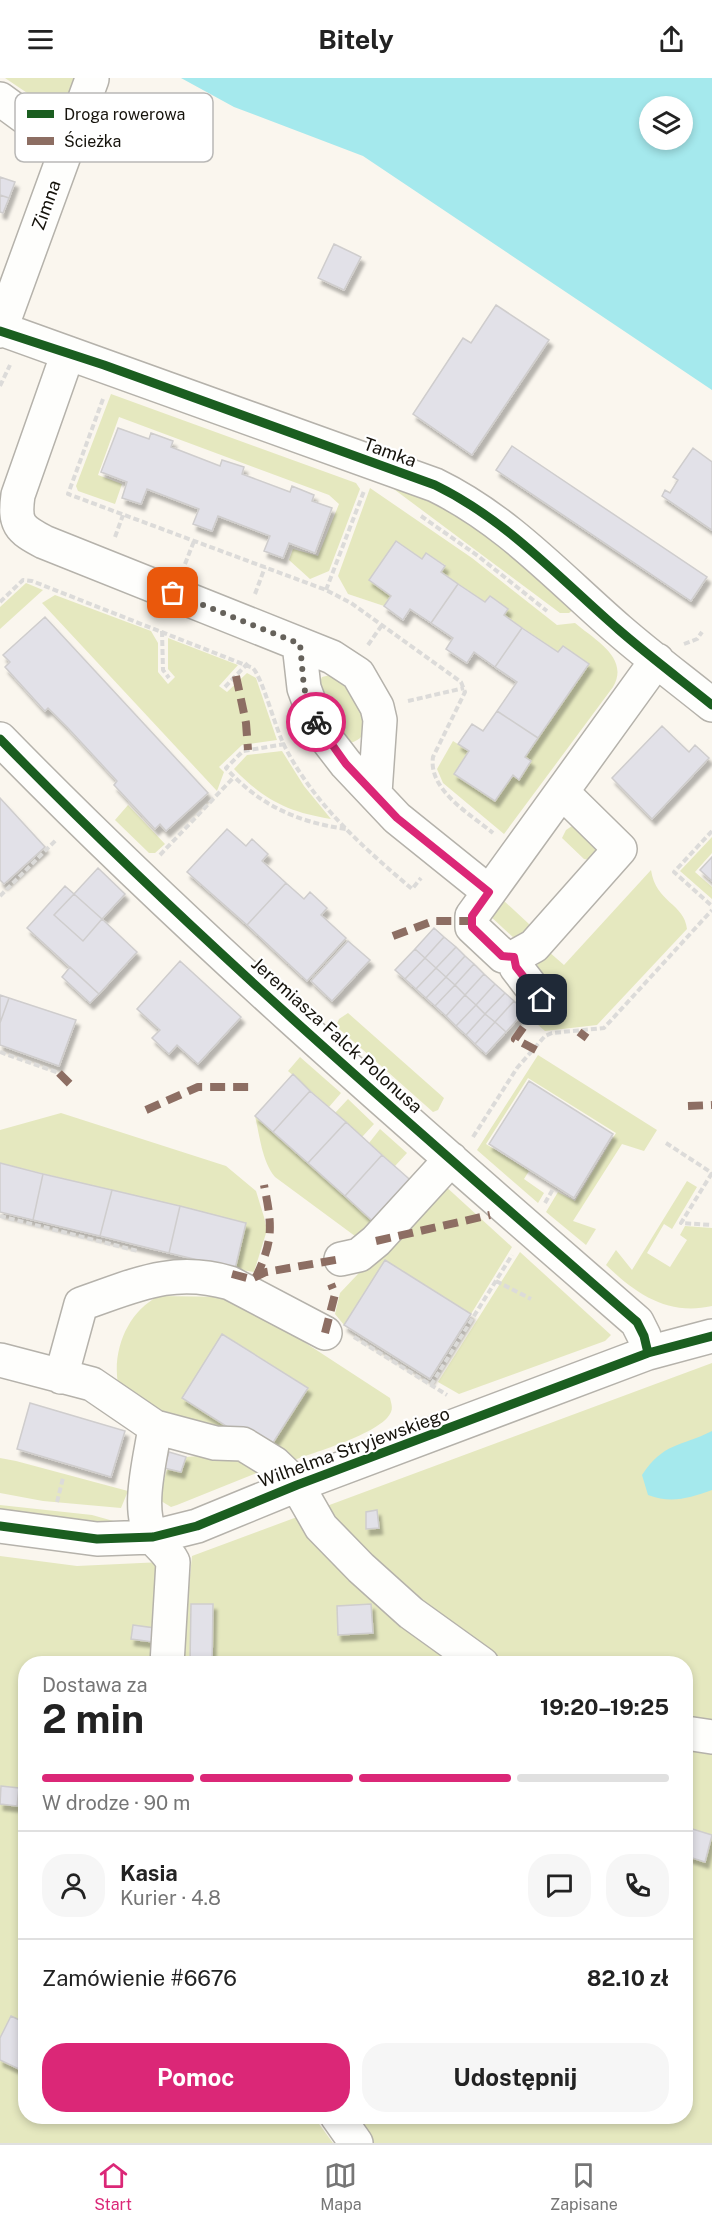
<!DOCTYPE html>
<html lang="pl">
<meta charset="utf-8">
<style>
:root{--surface:#fff;--page:#f6f6f6;--text:#222;--muted:#767676;--line:#e0e0e0;--accent:#db2777}
body{margin:0;font-family:"Public Sans",sans-serif;background:var(--page);color:var(--text);height:100vh;display:flex;flex-direction:column;font-size:22px;white-space:nowrap}
*{box-sizing:border-box;margin:0}
p{font-size:20px;color:var(--muted)}
.icon{flex:none;width:33px;height:33px;fill:none;stroke:currentColor;stroke-width:2;stroke-linecap:round;stroke-linejoin:round}
.map{position:relative;flex:1;overflow:hidden}
.sheet{position:absolute;left:18px;top:1578px;width:675px;height:468px;display:flex;flex-direction:column;background:var(--surface);border-radius:24px;box-shadow:0 3px 9px #0003}
.sheet>*{flex:none}
.buttons{position:absolute;left:639px;top:18px;display:grid;gap:12px}
.buttons a{display:grid;place-items:center;width:54px;height:54px;border-radius:50%;background:var(--surface);box-shadow:0 3px 9px #0003;font-size:30px}
.pin{position:absolute;display:grid;place-items:center;width:51px;height:51px;color:#fff;margin:-26px;border-radius:12px;box-shadow:0 3px 9px #0006}
.courier{position:absolute;display:grid;place-items:center;width:60px;height:60px;margin:-30px;border:4px solid #db2777;border-radius:50%;background:#fff;color:#222;box-shadow:0 2px 8px #0007}
.headline em{font-style:normal;font-weight:700}
.headline div{display:flex;flex-direction:column-reverse}
.headline{display:flex;align-items:center;justify-content:space-between;height:102px;padding:0 24px}
h1{font-size:39px;font-weight:700;line-height:45px}
.bar{display:grid;grid-template-columns:repeat(4,1fr);gap:9px 6px;align-content:center;height:72px;padding:0 24px}
.bar i{height:8px;border-radius:4px;background:var(--line)}
.bar .active{background:var(--accent)}
.bar p{grid-column:span 4}
.line{display:flex;align-items:center;gap:15px;padding:0 24px;border-top:2px solid var(--line)}
.line div{flex:1}
.round{display:grid;place-items:center;flex:none;width:63px;height:63px;border-radius:24px;background:var(--page)}
.cta{display:flex;gap:12px;margin-top:auto;padding:12px 24px}
.cta a{flex:1;height:69px;border-radius:24px;background:var(--accent);color:#fff;font-size:24px;font-weight:700;line-height:69px;text-align:center}
.cta a+a{background:var(--page);color:var(--text)}
header{display:flex;justify-content:space-between;align-items:center;height:78px;padding:0 24px;background:var(--surface);font-size:27px;font-weight:700}
.menu{display:flex;justify-content:space-around;align-items:center;height:84px;border-top:2px solid var(--line);background:var(--surface);font-size:16px;color:var(--muted)}
.menu a{display:grid;justify-items:center;gap:3px}
.menu .active{color:var(--accent)}
.map>svg:first-child{display:block}
</style>
<header><svg class="icon" aria-label="menu" viewBox="0 0 24 24"><path d="M4 6h16M4 12h16M4 18h16"/></svg>Bitely<svg class="icon" aria-label="share" viewBox="0 0 24 24"><path d="M12 15V3M7 8l5-5 5 5M5 13v7h14v-7"/></svg></header>
<div class="map">
<svg width="712" height="2065" viewBox="0 0 712 2065">
<defs>
<filter id="shadow"><feDropShadow dx="3.5" dy="6" stdDeviation="1.5" flood-color="#0004"/></filter>
</defs>
<rect width="100%" height="100%" fill="#faf6ee"/>
<path fill="#e5e8bf" d="M5,0H74L67,22L60,28L45,27Z
M111,316L356,405L360,411L329,493L310,501L289,482L293,471L318,478L339,426L329,417L119,339L98,397L122,406L115,426L78,413L76,408Z
M387,406L426,420L489,455L574,531L569,535H560Z
M370,410L472,480L557,547L575,545C595,562 630,580 613,609L504,756L443,705L437,691L453,663L469,673L454,696L495,723L513,697L519,701L531,684L525,679L589,586L563,568L558,574L504,537L508,531L490,518L485,524L441,494L445,487L426,475L422,481L396,463L369,502L391,518L384,528L348,516L338,498Z
M26,505L43,512L0,551V529Z
M55,517L151,553L158,565V594L168,606L175,599L168,591V560L238,587L219,608L227,614L247,595L256,600L277,662L242,667L219,689L224,694L217,713L42,525Z
M334,596L340,598C351,614 385,655 350,665L341,662L319,605L322,599Z
M282,673L304,708L331,741C288,734 264,722 234,691L247,677Z
M128,727L165,766L155,775H149L115,742Z
M572,748H578L596,767L597,774L590,782L584,781L562,760L566,752Z
M712,759V775L695,794L712,809V821L680,793Z
M651,792C656,825 684,825 687,851L597,947L545,953L537,946L563,916L537,895L538,883L548,873L564,887Z
M503,822L529,846L531,852L515,861L489,837Z
M348,935L444,1020L438,1032L433,1034L336,948L339,941Z
M538,977L657,1052L644,1073L622,1066L573,1143L596,1151L586,1167L546,1134L558,1114L575,1123L616,1055L528,1000L486,1066L529,1093L524,1101L544,1115L538,1125L477,1072Z
M300,979L341,1015L329,1029L288,993Z
M348,1021L374,1046L362,1059L335,1035Z
M61,1035L226,1088L256,1113L264,1139L267,1152L254,1194L235,1191L246,1145L0,1085V1052Z
M255,1038L379,1149L359,1161L275,1099C262,1083 260,1059 255,1038Z
M380,1051L407,1075L395,1088L369,1065Z
M687,1103L697,1109L672,1151L664,1146L647,1175L670,1189L687,1162L680,1157L685,1148L712,1150V1228C668,1238 636,1216 606,1187L616,1172L632,1192Z
M443,1106L512,1169L471,1236L385,1182L344,1247L335,1236L340,1215Z
M520,1174L611,1257L605,1263L459,1316L438,1304Z
M159,1218L229,1219L278,1247L390,1320C391,1325 393,1329 391,1334C382,1356 308,1376 286,1385L267,1374L308,1310L223,1256L182,1320L228,1349L182,1347L118,1306C112,1272 128,1233 159,1218Z
M712,1285V2065H371L352,2039L686,2038V1586H181L192,1478Z
M237,1375L264,1392L177,1427L171,1429L161,1423L162,1409L167,1391L181,1394L186,1379Z
M0,1380L16,1383L128,1413L121,1430L43,1423L0,1415Z
M0,1427L92,1437L117,1444L114,1446L0,1435Z
M0,1478L77,1488L162,1484L151,1585L26,1586V2038L314,2039L333,2065H0Z"/>
<path fill="#a5e9ed" fill-rule="evenodd" d="M181,0H712V312L363,78L234,29ZM650,28H682V62H650Z
M712,1353V1412C689,1420 672,1426 648,1417L642,1397C664,1364 680,1369 712,1353Z"/>
<path fill="#e2e1e8" stroke="#cfcdcd" stroke-width="1.5" filter="url(#shadow)" d="M0,99L15,104L9,120L0,117Z
M0,117L9,120L3,135L0,134Z
M334,166L361,179L344,212L318,200Z
M496,227L549,262L472,377L413,336L463,260L471,265Z
M118,350L149,361L151,355L173,363L171,369L220,388L222,382L244,389L242,396L290,414L292,408L314,417L312,423L332,430L315,475L289,465L283,480L264,473L270,458L218,438L212,453L193,446L199,431L147,411L141,426L122,420L127,404L101,394Z
M512,368L707,499L691,523L496,392Z
M693,370L712,384V452L662,418L665,412L670,415L678,402L673,399Z
M396,463L422,481L426,475L445,488L441,494L458,506L431,545L410,531L403,542L384,528L391,518L369,502Z
M458,506L485,524L490,518L508,531L504,537L522,550L495,589L474,574L467,585L446,571L453,560L431,545Z
M45,539L208,715L166,753L160,746L155,751L114,707L117,703L68,650L48,630L45,633L43,631L5,589L10,584L3,577Z
M522,550L558,574L563,568L589,586L538,660L497,633L517,604L495,589Z
M497,633L538,660L525,679L531,683L519,702L513,697L495,723L454,696L469,673L458,666L472,646L483,653Z
M662,648L689,674L695,667L709,680L652,741L612,700Z
M0,720L45,769L4,806L0,802Z
M227,751L246,768L252,761L268,776L262,783L286,805L247,847L187,794Z
M712,779V803L700,792Z
M98,790L125,816L102,841L74,816Z
M286,805L304,821L310,814L327,830L321,837L346,860L307,903L247,847Z
M65,808L74,816L54,837L83,863L102,841L137,874L99,916L27,850Z
M74,816L102,841L83,863L54,837Z
M434,850L444,859L425,880L415,871Z
M444,859L456,869L436,890L425,880Z
M348,863L370,882L332,923L311,903Z
M456,869L465,878L446,899L436,890Z
M415,871L425,880L405,901L395,892Z
M465,878L474,886L455,907L446,899Z
M425,880L436,890L416,911L405,901Z
M180,883L241,939L198,986L177,967L169,976L152,960L160,952L137,931Z
M474,886L484,896L465,917L455,907Z
M70,889L99,916L90,925L62,899Z
M436,890L446,899L426,920L416,911Z
M484,896L495,906L476,927L465,917Z
M446,899L455,907L435,928L426,920Z
M495,906L505,915L485,936L476,927Z
M455,907L465,917L446,938L435,928Z
M505,915L514,923L495,944L485,936Z
M0,917L9,920L0,945Z
M465,917L476,927L456,948L446,938Z
M9,920L76,942L59,988L0,967V945Z
M514,923L525,933L506,954L495,944Z
M476,927L485,936L466,957L456,948Z
M485,936L495,944L475,966L466,957Z
M495,944L506,954L486,976L475,966Z
M293,996L310,1013L273,1054L255,1038Z
M529,1003L613,1056L574,1120L489,1066Z
M310,1013L346,1044L308,1085L273,1054Z
M346,1044L382,1077L345,1118L308,1085Z
M382,1077L416,1107L379,1149L345,1118Z
M0,1085L43,1096L33,1142L0,1134Z
M43,1096L112,1112L100,1158L33,1142Z
M112,1112L180,1128L169,1175L100,1158Z
M180,1128L246,1145L235,1191L169,1175Z
M385,1182L471,1236L430,1301L344,1247Z
M222,1256L308,1310L267,1374L182,1320Z
M30,1325L125,1353L111,1399L17,1371Z
M169,1374L186,1379L181,1394L164,1390Z
M377,1432L379,1450L366,1451V1434Z
M191,1526H213L212,1586H190Z
M371,1526L373,1555L338,1557L337,1528Z
M133,1547L155,1550L153,1564L131,1561Z
M1,1708L19,1710L17,1728L0,1726Z
M686,1749L712,1757L705,1784L686,1778Z
M22,1814L26,1815V1841H19Z
M11,1938L26,1945V1977L19,1991L0,1982V1960Z"/>
<g fill="none" stroke-linecap="round" stroke-linejoin="round">
<defs>
<path id="minor" d="M0,21L67,70
M1,251L435,407C507,442 559,500 619,552C649,578 681,602 712,627
M0,253L92,1
M68,275L18,417C14,446 19,451 44,464L332,579L358,596L377,629L380,642L375,715
M299,566L304,610L319,651L346,686L397,740L489,814
M0,661C201,867 420,1055 637,1244L644,1258L648,1275
M562,714L620,771L534,868L514,879L503,878L472,849V838L657,582
M514,879L516,889L542,923
M341,1181L359,1177L376,1163L451,1081
M0,1282L92,1306L155,1349C151,1379 135,1434 153,1459C160,1469 167,1472 173,1484L167,1586
M61,1299L81,1226C134,1208 172,1188 230,1205L325,1255
M155,1349L215,1365L243,1366L274,1385L297,1407L321,1449L361,1490L411,1535L482,1586
M0,1448L97,1461L153,1459L197,1448L297,1407L648,1275L712,1258
M686,1655L712,1659
M337,2038L356,2065"/>
</defs>
<use href="#minor" stroke="#b5b2ab" stroke-width="36"/>
<path stroke="#dcdbd9" stroke-width="4" stroke-dasharray="6 3" stroke-linecap="butt" d="M0,308L10,287
M103,321L68,416L326,512L351,525L461,604L465,614L433,679C428,712 470,736 493,755
M421,438L478,478L547,533
M115,459L123,437
M185,486L194,463
M326,512L364,413
M255,516L265,489
M0,524L23,502L32,503L253,590C264,603 275,651 286,671C316,728 364,770 412,811L421,800
M162,553L163,592L169,600
M684,566L697,561L702,554
M368,567L382,547
M225,609L248,585
M408,623L464,610
M285,666L243,673L226,690C259,727 297,744 346,751
M712,753L674,794L712,828
M160,777L234,699
M0,818L56,762
M0,974L59,995
M473,1059L517,990L545,958L552,955L604,950L712,832
M666,1065L712,1095
M712,1095L681,1145L712,1147
M545,1125L553,1111
M0,1138L138,1173
M496,1203L531,1221
M354,1259L447,1317
M431,1307L512,1177
M57,1424L63,1400"/>
<use href="#minor" stroke="#fefefc" stroke-width="33"/>
<path stroke="#8d6e63" stroke-width="8" stroke-dasharray="15 8" stroke-linecap="butt" d="M236,598L246,645L248,672
M393,858L433,843H472
M579,954L587,960
M536,972L515,961L542,923
M59,995L70,1006
M688,1028L712,1027
M146,1032L198,1009H253
M376,1163L490,1137
M232,1196L251,1201L266,1194L341,1181
M256,1199C274,1161 272,1147 264,1107
M325,1255L335,1216L331,1206"/>
<defs>
<path id="cycleway" d="M0,253L104,287L435,407C507,442 559,500 619,552C649,578 681,602 712,627
M0,661C201,867 420,1055 637,1244L644,1258L648,1275
M0,1448L97,1461L153,1459L197,1448L297,1407L648,1275L712,1258"/>
</defs>
<use href="#cycleway" stroke="#fff" stroke-width="13"/>
<use href="#cycleway" stroke="#1b5e20" stroke-width="9"/>
</g>
<g fill="none" stroke-linecap="round" stroke-linejoin="round">
<path stroke="#66625b" stroke-width="6" stroke-dasharray="0 10.8" d="M173,515L300,566L304,610L316,644"/>
<path stroke="#db2777" stroke-width="8" d="M316,644L346,686L397,740L489,814L472,838V849L502,878L514,879L516,889L542,922"/>
</g>
<g text-anchor="middle" dominant-baseline="central" stroke-width="4.5" stroke-linejoin="round" paint-order="stroke">
<g font-size="18" fill="#16130c" stroke="#fff">
<text transform="translate(46 127) rotate(-70)">Zimna</text>
<text transform="translate(390 374) rotate(20)">Tamka</text>
<text transform="translate(337 957) rotate(42)">Jeremiasza Falck Polonusa</text>
<text transform="translate(354 1369) rotate(-20)">Wilhelma Stryjewskiego</text>
</g>
</g>
<rect x="15" y="15" width="198" height="69" rx="9" fill="#fff" stroke="#b9b8b6" stroke-width="1.5"/>
<rect x="27" y="32" width="27" height="8" fill="#1b5e20"/>
<rect x="27" y="59" width="27" height="8" fill="#8d6e63"/>
<g font-size="16" fill="#16130c">
<text x="64" y="42">Droga rowerowa</text>
<text x="64" y="69">Ścieżka</text>
</g>
</svg>
<div class="buttons">
<a><svg class="icon" aria-label="layers" viewBox="0 0 24 24"><path d="M12 4l9 5-9 5-9-5zM3 14l9 5 9-5"/></svg></a>
</div>
<div class="pin" style="left:173px;top:515px;background:#ea580c"><svg class="icon" aria-label="bag" viewBox="0 0 24 24"><path d="M5 8h14l-1 12H6zM9 8a3 3 0 0 1 6 0"/></svg></div>
<div class="pin" style="left:542px;top:922px;background:#1f2937"><svg class="icon" aria-label="home" viewBox="0 0 24 24"><path d="M3 11l9-7 9 7M6 9v11h12V9"/></svg></div>
<div class="courier" style="left:316px;top:644px"><svg class="icon" aria-label="bike" viewBox="0 0 24 24"><circle cx="6" cy="16" r="4"/><circle cx="18" cy="16" r="4"/><path d="M6 16l4-8h5l3 8M10 8l3 8H6M13 5h3"/></svg></div>
<section class="sheet">
<div class="headline"><div><h1>2 min</h1><p>Dostawa za</p></div><em>19:20–19:25</em></div>
<div class="bar"><i class="active"></i><i class="active"></i><i class="active"></i><i></i><p>W drodze · 90 m</p></div>
<div class="line" style="height:108px"><a class="round"><svg class="icon" aria-label="person" viewBox="0 0 24 24"><circle cx="12" cy="8" r="4"/><path d="M4 21q1-7 8-7t8 7"/></svg></a><div><b>Kasia</b><p>Kurier · 4.8</p></div><a class="round"><svg class="icon" aria-label="chat" viewBox="0 0 24 24"><path d="M4 5h16v11H9l-5 4z"/></svg></a><a class="round"><svg class="icon" aria-label="phone" viewBox="0 0 24 24"><path d="M5 4h4l2 5-3 2q2 4 5 5l2-3 5 2v4C11 20 4 13 5 4z"/></svg></a></div>
<div class="line" style="height:78px"><div>Zamówienie #6676</div><b>82.10 zł</b></div>
<div class="cta"><a>Pomoc</a><a>Udostępnij</a></div>
</section>
</div>
<nav class="menu">
<a class="active"><svg class="icon" aria-label="home" viewBox="0 0 24 24"><path d="M3 11l9-7 9 7M6 9v11h12V9"/></svg>Start</a>
<a><svg class="icon" aria-label="map" viewBox="0 0 24 24"><path d="M3 6l6-2 6 2 6-2v14l-6 2-6-2-6 2zM9 4v14M15 6v14"/></svg>Mapa</a>
<a><svg class="icon" aria-label="saved" viewBox="0 0 24 24"><path d="M7 4h10v16l-5-4-5 4z"/></svg>Zapisane</a>
</nav>
